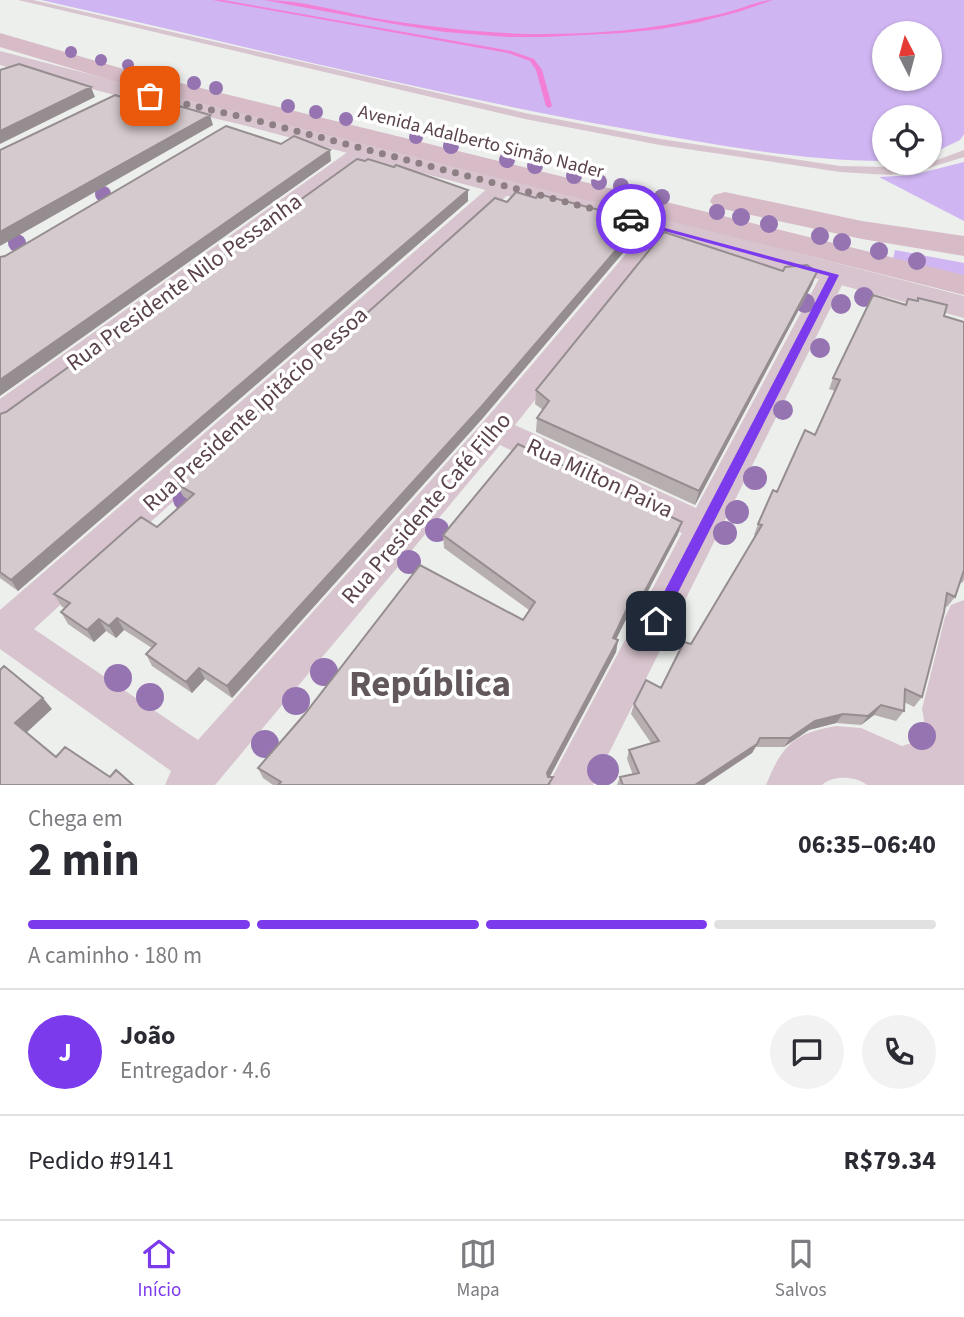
<!DOCTYPE html>
<html lang="pt">
<meta charset="utf-8">
<style>
:root{--surface:#fff;--page:#f2f2f3;--text:#2b2b33;--muted:#7c7c81;--line:#e1e1e2;--accent:#7c3aed}
body{margin:0;font-family:"Source Sans 3",sans-serif;background:var(--page);color:var(--text);height:100vh;display:flex;flex-direction:column;font-size:26px;white-space:nowrap}
*{box-sizing:border-box;margin:0}
p{font-size:23px;color:var(--muted)}
.icon{flex:none;width:38px;height:38px;fill:none;stroke:currentColor;stroke-width:2;stroke-linecap:round;stroke-linejoin:round}
.map{position:relative;height:785px;overflow:hidden}
.drawer{display:flex;flex-direction:column;background:var(--surface);flex:1}
.drawer>*{flex:none}
.needle{width:46px;rotate:354deg}
.fabs{position:absolute;left:872px;top:21px;display:grid;gap:14px}
.fabs a{display:grid;place-items:center;width:70px;height:70px;border-radius:50%;background:var(--surface);box-shadow:0 2px 5px #0004;font-size:35px}
.pin{position:absolute;display:grid;place-items:center;width:60px;height:60px;color:#fff;margin:-30px;border-radius:14px;box-shadow:0 4px 10px #0006}
.courier{position:absolute;display:grid;place-items:center;width:70px;height:70px;margin:-35px;border:5px solid #7c3aed;border-radius:50%;background:#fff;color:#222;box-shadow:0 2px 9px #0007}
.head em{font-style:normal;font-weight:700}
.head div{display:flex;flex-direction:column-reverse}
.head{display:flex;align-items:center;justify-content:space-between;height:119px;padding:0 28px}
h1{font-size:46px;font-weight:700;line-height:52px}
.bar{display:grid;grid-template-columns:repeat(4,1fr);gap:10px 7px;align-content:center;height:84px;padding:0 28px}
.bar i{height:9px;border-radius:5px;background:var(--line)}
.bar .on{background:var(--accent)}
.bar p{grid-column:span 4}
.line{display:flex;align-items:center;gap:18px;padding:0 28px;border-top:2px solid var(--line)}
.line div{flex:1}
.round{display:grid;place-items:center;flex:none;width:74px;height:74px;border-radius:37px;background:var(--page)}
.dock{display:flex;justify-content:space-around;align-items:center;height:98px;border-top:2px solid var(--line);background:var(--surface);font-size:19px;color:var(--muted)}
.dock a{display:grid;justify-items:center;gap:4px}
.dock .on{color:var(--accent)}
.map>svg:first-child{display:block}
</style>
<div class="map">
<svg width="964" height="785" viewBox="0 0 964 785">
<rect width="100%" height="100%" fill="#ecefec"/>
<path fill="#cfb5f2" fill-rule="evenodd" d="M41,0H964V134L960,140L929,155V117H884V161C796,161 708,143 621,128C426,93 234,43 41,0ZM884,33H929V79H884Z
M964,162V221L879,177L913,175Z
M895,250L964,263V277L893,259Z"/>
<g fill="none" stroke-linecap="round" stroke-linejoin="round">
<path fill="#f27fd5" fill-rule="evenodd" d="M213,0H223L511,51L534,59L542,70L552,106L549,108L546,106L536,70L530,61L508,53Z
M264,0C299,0 338,11 374,18C430,27 486,34 543,34C596,34 650,30 701,18C713,16 726,13 738,9C749,6 761,0 773,0L738,12L699,22L661,29L622,33L545,37H507L445,32L394,24Z"/>
<path fill="#d8c4ce" fill-rule="evenodd" d="M18,0H33L525,113L660,139L840,166L889,167L929,163L964,150V157L922,170L889,175L840,172L660,145L525,119Z"/>
<path fill="#d8c4ce" fill-rule="evenodd" d="M367,143L375,144L378,149L375,154L11,422L0,425V399L359,144Z
M504,179L512,181L515,186L512,191L34,629L198,740L484,421L653,222L661,220L669,222L673,227L515,425L696,508L821,275L825,269L834,267L843,269L847,275L593,785H548L682,533L500,445L215,785H165L171,771L0,649V610L496,181Z
M964,600V785H943L931,758L922,709L945,617L951,605Z"/>
<path fill="#d8c4ce" fill-rule="evenodd" d="M0,51L128,84L252,112L964,296V318L239,124L126,98L0,65Z
M837,726L861,728L902,746L964,727V779L945,785H867C855,776 833,775 822,785H766C782,746 793,733 837,726Z"/>
<path fill="#d7bcc8" fill-rule="evenodd" d="M0,33L127,70L964,275V295L110,80L0,47Z
M725,192L862,221L964,236V256L862,239L714,207L710,201L714,195Z"/>
</g>
<g fill="#9574b1">
<circle cx="71" cy="52" r="6"/>
<circle cx="101" cy="60" r="6"/>
<circle cx="128" cy="65" r="6"/>
<circle cx="159" cy="74" r="7"/>
<circle cx="194" cy="83" r="7"/>
<circle cx="216" cy="88" r="7"/>
<circle cx="288" cy="106" r="7"/>
<circle cx="316" cy="112" r="7"/>
<circle cx="346" cy="119" r="7"/>
<circle cx="416" cy="137" r="7"/>
<circle cx="451" cy="146" r="8"/>
<circle cx="507" cy="160" r="8"/>
<circle cx="535" cy="166" r="8"/>
<circle cx="574" cy="176" r="8"/>
<circle cx="599" cy="182" r="8"/>
<circle cx="621" cy="186" r="8"/>
<circle cx="103" cy="194" r="8"/>
<circle cx="662" cy="197" r="8"/>
<circle cx="717" cy="212" r="8"/>
<circle cx="741" cy="217" r="9"/>
<circle cx="769" cy="224" r="9"/>
<circle cx="820" cy="236" r="9"/>
<circle cx="842" cy="242" r="9"/>
<circle cx="17" cy="243" r="9"/>
<circle cx="879" cy="251" r="9"/>
<circle cx="917" cy="261" r="9"/>
<circle cx="864" cy="297" r="10"/>
<circle cx="805" cy="303" r="10"/>
<circle cx="841" cy="304" r="10"/>
<circle cx="820" cy="348" r="10"/>
<circle cx="783" cy="410" r="10"/>
<circle cx="755" cy="478" r="12"/>
<circle cx="185" cy="499" r="12"/>
<circle cx="737" cy="512" r="12"/>
<circle cx="437" cy="530" r="12"/>
<circle cx="725" cy="533" r="12"/>
<circle cx="409" cy="562" r="12"/>
<circle cx="324" cy="672" r="14"/>
<circle cx="118" cy="678" r="14"/>
<circle cx="150" cy="697" r="14"/>
<circle cx="296" cy="701" r="14"/>
<circle cx="922" cy="736" r="14"/>
<circle cx="265" cy="744" r="14"/>
<circle cx="603" cy="770" r="16"/>
</g>
<path fill="#b7aeb0" d="M468,190V201L18,591L0,578V414L6,412Z
M536,198L641,221L639,234L482,419L232,698L205,679L192,693L152,666L146,654L152,648L124,630L116,638L106,631L94,642L68,624L61,612L65,608L62,607L54,594L157,527L187,499L183,496L177,484L507,202Z
M783,271L817,272L812,285L695,505L536,432L537,418L543,410L535,404L536,390Z
M944,316L964,322V580L962,583L959,582L955,597L947,607L945,606L922,697L914,707L904,702V711L896,721L874,715L861,725L836,723L809,730L784,747H756L752,753L704,785H617L620,777L633,775L627,759L629,750L651,743L631,714L634,704L661,688L691,644L756,535H754L758,524L815,435L835,391L829,389L833,378Z
M682,522L678,534L638,610L632,607L616,639L618,640L616,652L549,777L551,785H273L263,778L258,768L523,620L529,610L444,548L443,535Z"/>
<path fill="#958d90" d="M91,87L95,97L0,144V131Z
M210,115L213,125L0,246V232Z
M330,150L331,161L0,396V380Z
M468,190V201L18,591L11,580Z
M641,221L639,234L482,419L232,698L227,686Z
M817,272L812,285L695,505L699,491Z
M682,522L678,534L638,610L641,598Z
M634,594L632,607L611,650L613,638Z
M117,618L124,630L116,638L109,626Z
M99,619L106,631L94,642L87,630Z
M618,640L616,652L546,784L547,773Z
M199,668L205,679L192,693L186,682Z
M43,698L52,709L25,734L15,723Z
M881,705L874,715L861,725L868,716Z
M843,714L836,723L809,730L784,747L790,738L815,721Z
M757,744L752,753L704,785H695Z"/>
<path fill="#d5cacd" stroke="#958d90" stroke-width="2" d="M19,64L91,87L0,131V70Z
M115,95L137,102L148,97L210,115L0,232V150Z
M226,126L281,144L294,136L330,150L0,380V257L5,256Z
M357,159L365,161L368,159L394,167L396,165L468,190L11,580L0,572V414L6,412Z
M516,192L536,198L538,194L641,221L482,406L227,686L199,668L186,682L146,654L156,644L117,618L109,626L99,619L87,630L61,612L70,603L54,594L141,517L157,527L194,494L177,484L495,198L507,202Z
M664,232L783,271L785,267L807,265L817,272L699,491L537,418L549,401L536,390Z
M873,295L906,305L908,299L918,301V298L947,305L944,316L964,322V570L955,597L947,593L944,612L922,697L905,689L904,711L881,705L868,716L843,714L815,721L790,738H760L757,744L695,785H623L620,777L639,773L629,750L659,741L634,704L646,680L661,688L684,642L691,644L762,525L758,524L773,490L777,492L805,430L815,435L840,380L833,378Z
M518,444L682,522L641,598L634,594L613,638L618,640L547,773L548,777H553L548,785H278L281,782L258,768L304,715L420,565L523,620L535,602L443,535Z
M4,666L43,698L15,723L56,757L65,747L110,777L116,770L133,785H0V670Z"/>
<path fill="#7c3aed" d="M628,218L839,275L661,626L656,628L649,621L651,617L829,276L628,221Z"/>
<g fill="none" stroke-linecap="round" stroke-linejoin="round">
<path stroke="#8e7f85" stroke-width="7" stroke-dasharray="0 12.6" d="M150,96L243,117L631,219"/>
</g>
<g text-anchor="middle" dominant-baseline="central" stroke-width="7" stroke-linejoin="round" paint-order="stroke">
<g font-size="19" fill="#5b434e" stroke="#fff">
<text transform="translate(481 142) rotate(14)">Avenida Adalberto Simão Nader</text>
</g>
<g font-size="23" fill="#5b434e" stroke="#fff">
<text transform="translate(184 282) rotate(-36)">Rua Presidente Nilo Pessanha</text>
<text transform="translate(255 409) rotate(-42)">Rua Presidente Ipitácio Pessoa</text>
<text transform="translate(600 478) rotate(25)">Rua Milton Paiva</text>
<text transform="translate(426 508) rotate(-49)">Rua Presidente Café Filho</text>
</g>
<g font-size="37" font-weight="bold" fill="#62585c" stroke="#fff">
<text x="430" y="684">República</text>
</g>
</g>
</svg>
<div class="fabs">
<a><svg class="needle" viewBox="-14 -14 28 28"><path d="M0-13l5 13h-10z" fill="#e53935"/><path d="M0 13l5-13h-10z" fill="#7c7c81"/></svg></a>
<a><svg class="icon" aria-label="locate" viewBox="0 0 24 24"><circle cx="12" cy="12" r="6"/><path d="M12 2v4M12 18v4M2 12h4M18 12h4"/></svg></a>
</div>
<div class="pin" style="left:150px;top:96px;background:#ea580c"><svg class="icon" aria-label="bag" viewBox="0 0 24 24"><path d="M5 8h14l-1 12H6zM9 8a3 3 0 0 1 6 0"/></svg></div>
<div class="pin" style="left:656px;top:621px;background:#1f2937"><svg class="icon" aria-label="home" viewBox="0 0 24 24"><path d="M3 11l9-7 9 7M6 9v11h12V9"/></svg></div>
<div class="courier" style="left:631px;top:219px"><svg class="icon" aria-label="car" viewBox="0 0 24 24"><path d="M5 17H2v-5l4-1 3-4h7l3 4 3 1v5h-3M9 17h6M6 11h13"/><circle cx="7" cy="17" r="2"/><circle cx="17" cy="17" r="2"/></svg></div>
</div>
<section class="drawer">
<div class="head"><div><h1>2 min</h1><p>Chega em</p></div><em>06:35–06:40</em></div>
<div class="bar"><i class="on"></i><i class="on"></i><i class="on"></i><i></i><p>A caminho · 180 m</p></div>
<div class="line" style="height:126px"><b class="round" style="background:var(--accent);color:#fff">J</b><div><b>João</b><p>Entregador · 4.6</p></div><a class="round"><svg class="icon" aria-label="chat" viewBox="0 0 24 24"><path d="M4 5h16v11H9l-5 4z"/></svg></a><a class="round"><svg class="icon" aria-label="phone" viewBox="0 0 24 24"><path d="M5 4h4l2 5-3 2q2 4 5 5l2-3 5 2v4C11 20 4 13 5 4z"/></svg></a></div>
<div class="line" style="height:91px"><div>Pedido #9141</div><b>R$79.34</b></div>
</section>
<nav class="dock">
<a class="on"><svg class="icon" aria-label="home" viewBox="0 0 24 24"><path d="M3 11l9-7 9 7M6 9v11h12V9"/></svg>Início</a>
<a><svg class="icon" aria-label="map" viewBox="0 0 24 24"><path d="M3 6l6-2 6 2 6-2v14l-6 2-6-2-6 2zM9 4v14M15 6v14"/></svg>Mapa</a>
<a><svg class="icon" aria-label="saved" viewBox="0 0 24 24"><path d="M7 4h10v16l-5-4-5 4z"/></svg>Salvos</a>
</nav>
